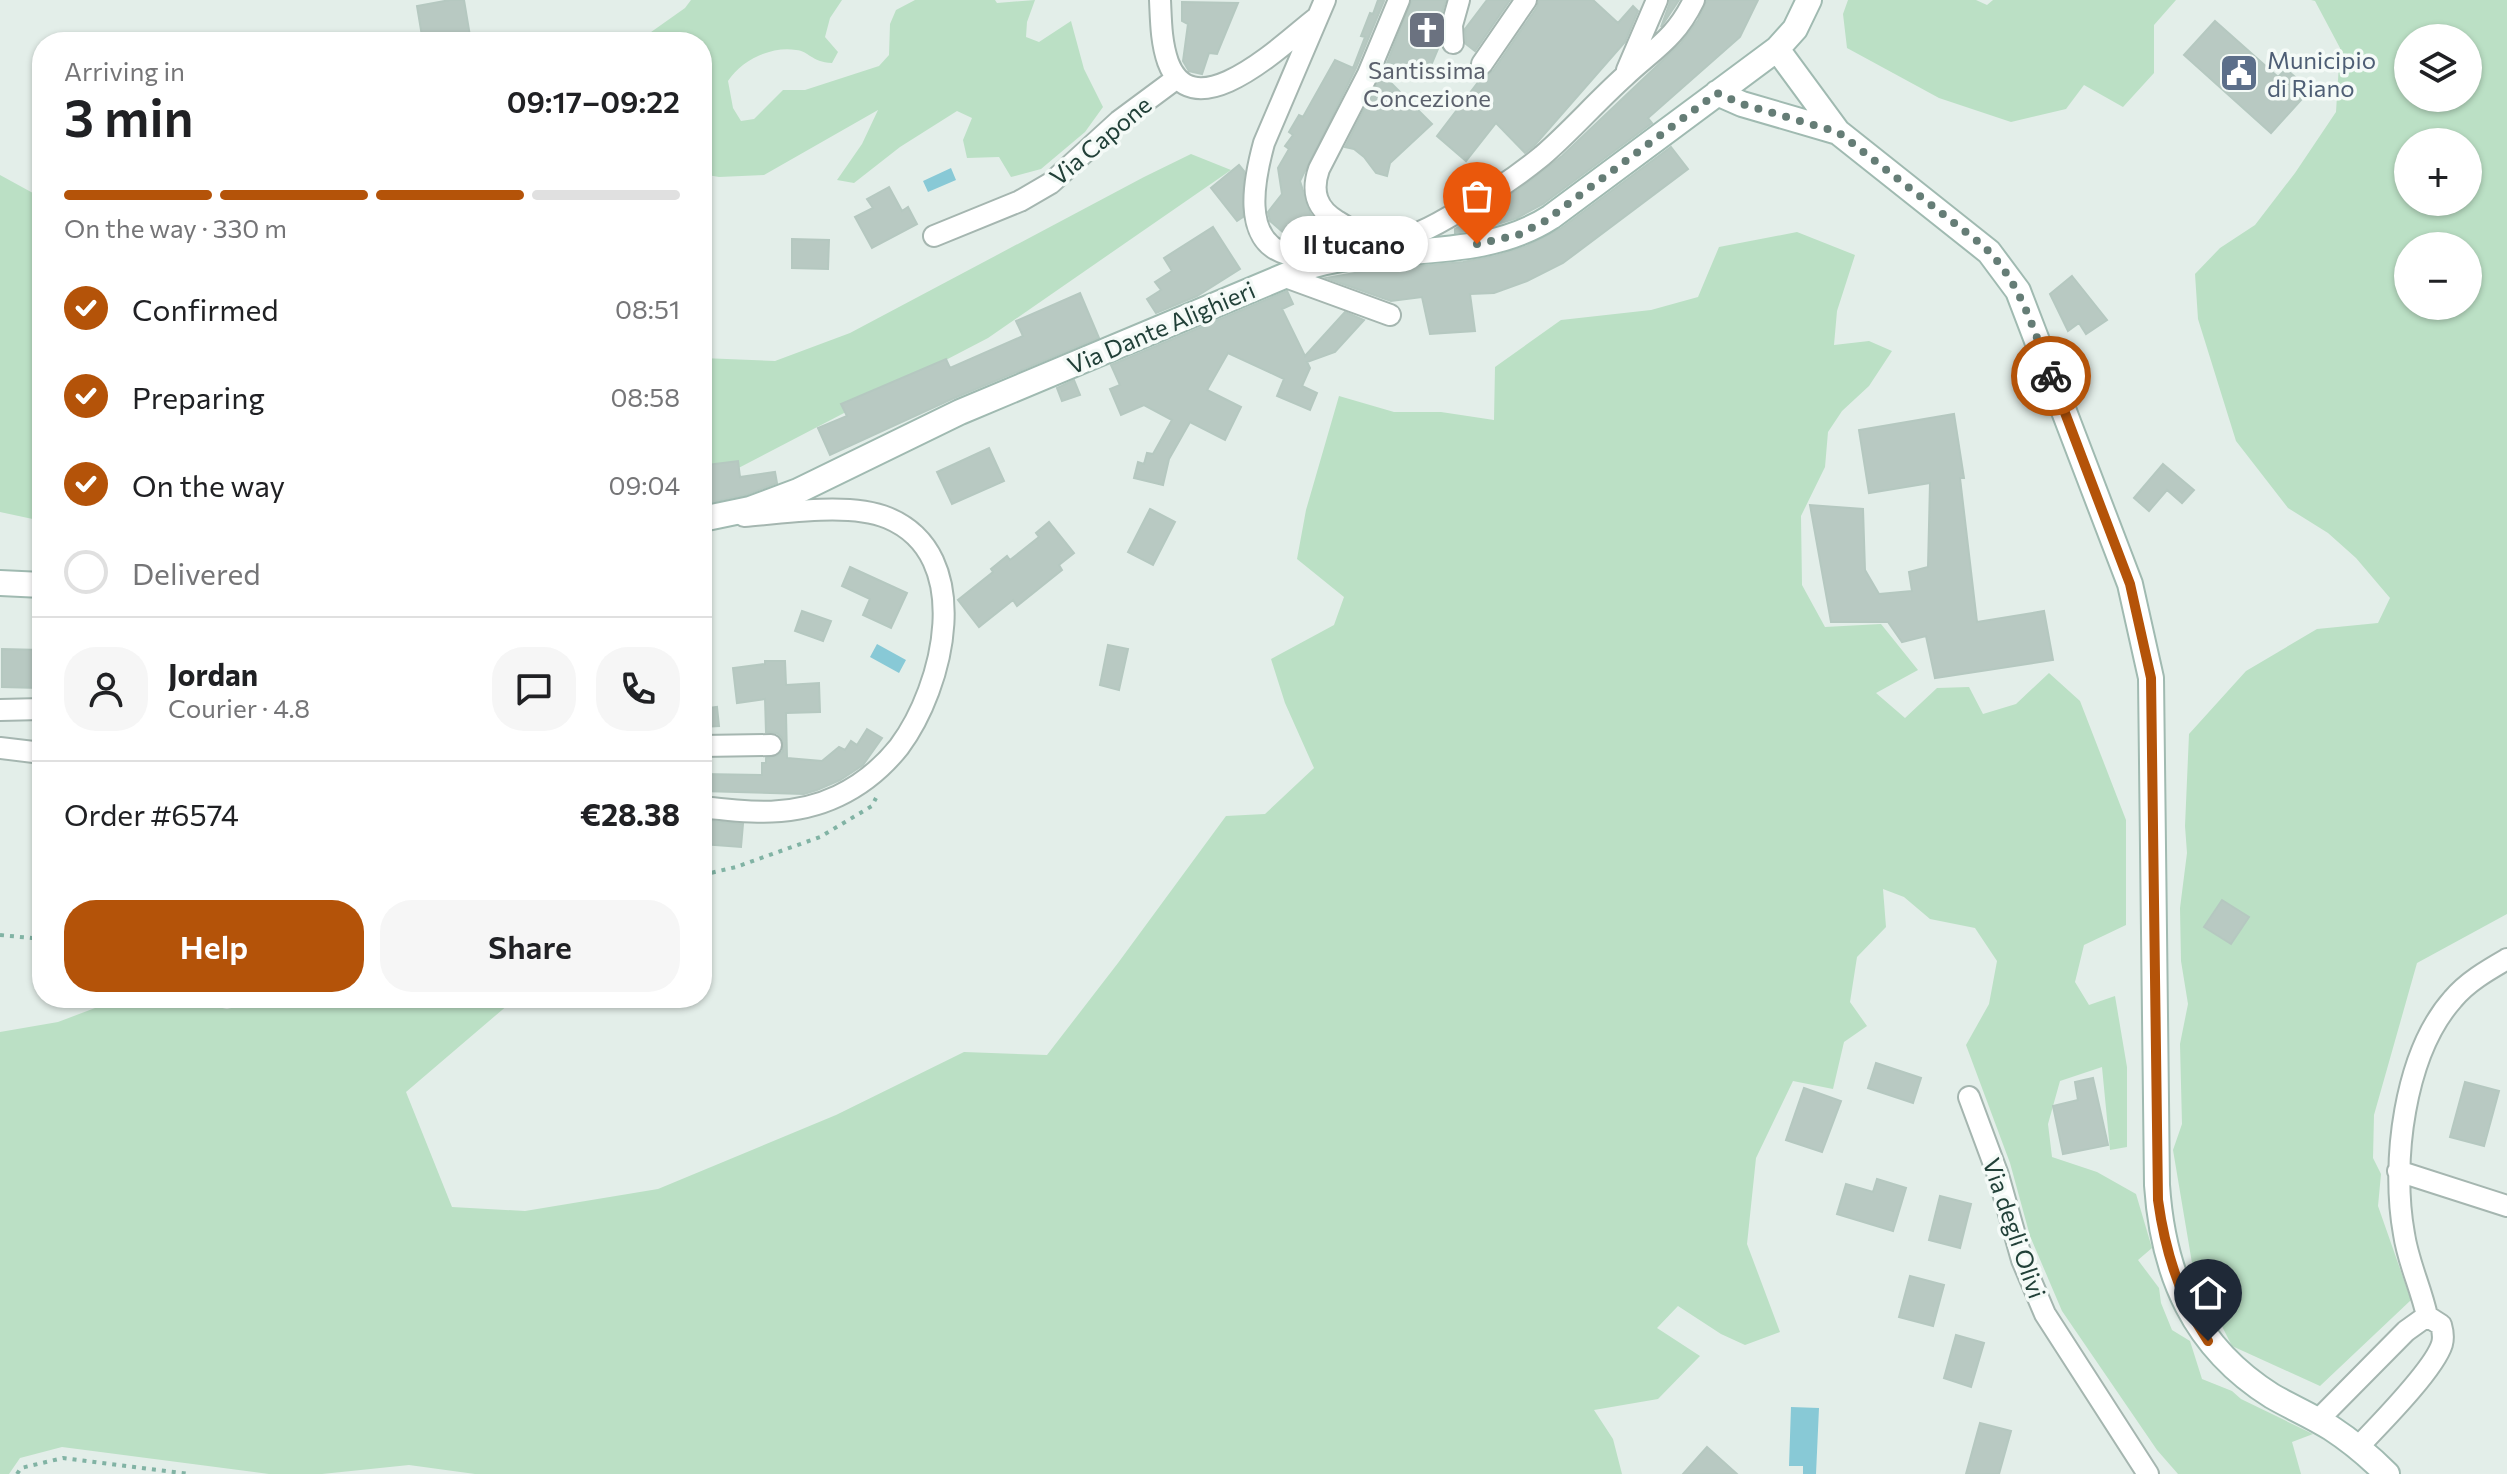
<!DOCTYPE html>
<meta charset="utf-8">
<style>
:root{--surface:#fff;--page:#f6f6f6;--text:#202124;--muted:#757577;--line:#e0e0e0;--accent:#b45309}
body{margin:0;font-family:Commissioner,sans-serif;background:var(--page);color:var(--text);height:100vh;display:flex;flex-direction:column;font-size:30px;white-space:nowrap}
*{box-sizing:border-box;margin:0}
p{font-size:26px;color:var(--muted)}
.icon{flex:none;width:44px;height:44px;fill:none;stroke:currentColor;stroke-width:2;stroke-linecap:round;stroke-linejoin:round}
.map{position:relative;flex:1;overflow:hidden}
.side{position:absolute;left:32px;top:32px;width:680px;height:976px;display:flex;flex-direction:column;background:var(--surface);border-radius:32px;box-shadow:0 2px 6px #0004}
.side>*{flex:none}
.fabs{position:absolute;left:2394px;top:24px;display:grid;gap:16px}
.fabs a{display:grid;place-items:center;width:88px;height:88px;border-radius:50%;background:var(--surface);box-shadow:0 2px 6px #0004;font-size:40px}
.pin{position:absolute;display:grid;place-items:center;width:68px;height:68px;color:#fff;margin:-82px -34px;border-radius:50% 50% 50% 0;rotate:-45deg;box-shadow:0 0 8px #0007}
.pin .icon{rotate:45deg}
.courier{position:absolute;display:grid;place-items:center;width:80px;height:80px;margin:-40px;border:6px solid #b45309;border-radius:50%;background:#fff;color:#222;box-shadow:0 2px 10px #0007}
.bubble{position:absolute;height:56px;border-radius:28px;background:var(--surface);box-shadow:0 2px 6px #0004;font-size:26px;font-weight:600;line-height:56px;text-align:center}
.headline em{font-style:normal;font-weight:600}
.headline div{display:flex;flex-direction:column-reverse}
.headline{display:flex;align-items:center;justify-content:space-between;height:136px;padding:0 32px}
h1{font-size:52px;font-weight:600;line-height:60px}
.bar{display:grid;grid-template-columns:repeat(4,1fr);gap:12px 8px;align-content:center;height:96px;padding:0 32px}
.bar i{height:10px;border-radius:6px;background:var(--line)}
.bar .current{background:var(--accent)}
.bar p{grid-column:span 4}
.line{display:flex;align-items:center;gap:20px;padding:0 32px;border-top:2px solid var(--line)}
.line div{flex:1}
.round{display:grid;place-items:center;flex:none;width:84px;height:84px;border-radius:32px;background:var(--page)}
ol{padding:0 32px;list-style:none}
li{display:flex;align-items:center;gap:24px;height:88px}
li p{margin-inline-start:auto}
li .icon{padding:8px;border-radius:50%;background:var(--accent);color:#fff;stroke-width:4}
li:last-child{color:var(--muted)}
li i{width:44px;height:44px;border:4px solid var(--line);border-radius:50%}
.cta{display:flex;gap:16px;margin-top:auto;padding:16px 32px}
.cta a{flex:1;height:92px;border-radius:32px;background:var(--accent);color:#fff;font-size:32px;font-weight:600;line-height:92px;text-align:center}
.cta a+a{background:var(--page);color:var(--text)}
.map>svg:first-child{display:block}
</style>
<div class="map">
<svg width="2507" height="1474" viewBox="0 0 2507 1474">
<rect width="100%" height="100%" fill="#e3eee9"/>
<path fill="#bbe0c5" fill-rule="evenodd" d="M691,0H842L830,18L825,37L838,52L832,63C811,62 809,51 796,50C771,46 742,60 728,81L733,108L741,121L754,119L783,90H805L879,66L889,55L890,24L896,10L915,0H995L997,3L1035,0L1027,22L1026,37L1039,42L1071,21L1084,69L1103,107L1085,132L1041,169L1011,177L999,157L967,158L963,140L972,118L957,111L900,147L854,183L837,180L862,144L878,110L764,175L719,177L702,174V42H637L685,8Z
M1848,0H1976L1987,5L1993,0H2176L2154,25V73L2123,107L2084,85L2066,109L2011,122L1939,98L1847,48L1843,14Z
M2311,0H2507V914L2417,963L2374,1115L2373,1158L2381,1174L2378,1206L2411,1300L2320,1386L2232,1346L2193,1269L2173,1150L2182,1124L2180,1044L2188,1004L2181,961L2180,908L2187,853L2185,826L2189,734L2246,671L2317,629L2378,623L2390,598L2356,558L2328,533L2288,508L2236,441L2198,319L2195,274L2220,248L2255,225L2295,173L2336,112L2340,48L2315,1ZM2408,38H2468V98H2408ZM2408,142H2468V202H2408ZM2408,246H2468V306H2408Z
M1191,154L1231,170L988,338L702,487V358L775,361L850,333L1144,177Z
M0,175L42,198V521L0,512Z
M1797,232L1855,255L1837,311L1834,345L1869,341L1892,351L1869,386L1842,411L1828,432L1825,467L1801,516L1802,585L1825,627L1881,624L1918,670L1876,693L1905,718L1937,688L1969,687L1983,714L2016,704L2049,673L2080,701L2126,820V925L2084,945L2075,982L2089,1005L2115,996L2127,1067V1147L2110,1150L2102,1067L2060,1081L2048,1124L2052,1157L2097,1172L2136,1194L2152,1248L2138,1260L2159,1288L2161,1303L2172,1330L2190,1341L2202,1379L2232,1391L2241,1399L2313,1434L2292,1442L2301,1474H2178L2157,1450L2062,1311L2030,1236L2010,1163L1966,1045L1989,1004L1997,961L1975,928L1930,919L1904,897L1883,889L1886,927L1857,957L1850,1002L1867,1026L1844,1042L1833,1089L1793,1081L1756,1158L1747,1244L1780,1332L1745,1345L1721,1334L1678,1306L1657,1328L1700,1356L1658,1399L1594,1410L1613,1439L1622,1474H475L409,1465L322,1474H269L62,1447L20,1458L9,1474H0V1032L58,1022L103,1005L136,998H175L227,1009L273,998H516L406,1092L452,1207L525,1211L658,1189L836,1115L964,1052L1047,1055L1118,963L1226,816L1265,814L1314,768L1285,703L1271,659L1334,625L1344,597L1297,559L1306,510L1339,396L1394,412H1441L1494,420L1495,367L1561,320L1651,310L1698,297L1719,247Z"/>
<path fill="#88c9d6" d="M951,168L956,180L928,192L923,181Z
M877,644L906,660L899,673L870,657Z
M1791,1407L1819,1408L1816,1474H1803V1466H1789Z"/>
<path fill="#b8c9c2" stroke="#b5c8c0" stroke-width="2" d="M450,0H464L471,42H423L417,6Z
M1378,0L1384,1L1356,68L1300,181L1310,213L1321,226L1334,234L1326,244L1306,230L1294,242L1270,221L1268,212L1282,194L1278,168L1289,149L1285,146L1293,135L1289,132L1299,115L1303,117L1335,60L1353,68L1365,37L1361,36L1370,13L1373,14Z
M1412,0H1446L1439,22L1440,44L1427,75L1387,63Z
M1487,0H1510L1475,51L1466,44L1465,29Z
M1539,0H1593L1618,23L1633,6L1638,11L1625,42L1534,146L1525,153L1496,123L1466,161L1437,136L1482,77L1493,71L1537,7Z
M1670,0H1679L1661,27L1669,5Z
M1707,0H1758L1740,37L1648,118L1652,123L1543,204L1517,218L1488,227L1455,233V229L1518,190L1562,156L1681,43L1698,20Z
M1182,2L1238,3L1217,54L1209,53L1202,74L1189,71L1183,61L1188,24L1182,21Z
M2215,21L2278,77L2286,69L2310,90L2271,133L2184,55Z
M1382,74L1432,124L1390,163L1387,176L1376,173L1364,157L1354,149L1345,147Z
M1671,147L1688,169L1563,263L1527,281L1494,293L1470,294L1475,331L1430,334L1422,297L1391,301L1326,278L1366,271L1463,262L1495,256L1527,246L1560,229Z
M1239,165L1244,171L1243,217L1237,221L1211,188Z
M889,187L902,211L908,207L917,224L872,248L855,217L873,208L867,199Z
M1213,227L1240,269L1197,296L1156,313L1147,299L1161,290L1155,282L1172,271L1164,258Z
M792,239L829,240L828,269L792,268Z
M2072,276L2107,320L2086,334L2079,323L2068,331L2050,294Z
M1287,291L1293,304L1282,309L1305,356L1345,312L1364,320L1335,352L1307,362L1310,368L1302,386L1317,393L1310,410L1277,396L1284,379L1228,353L1207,390L1241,407L1225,440L1190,422L1169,459L1163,485L1134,478L1138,462L1144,464L1147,453L1153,454L1172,420L1144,405L1121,415L1110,389L1120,385L1111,365Z
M1080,293L1099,338L954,398L830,455L818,428L847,416L841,404L946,359L950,368L1023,336L1016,321Z
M1074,380L1080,395L1062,401L1057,388Z
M1954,414L1964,478H1960L1977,622L2044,611L2053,660L1935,678L1926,636L1902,642L1888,622H1831L1810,505L1863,509L1865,570L1879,594L1912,591L1909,572L1928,567L1930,483L1869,493L1859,430Z
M989,448L1004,481L952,504L937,472Z
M738,461L740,477L775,472L777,483L746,495L702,504V483L709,482L706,465Z
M2163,464L2194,490L2182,503L2167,490L2149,511L2134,498Z
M1150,509L1175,522L1153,565L1128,552Z
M1049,522L1074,553L1059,565L1062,570L1017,606L1013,600L979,627L958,600L993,572L991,569L1007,556L1010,560L1039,537L1036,533Z
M850,567L907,593L891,628L863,615L870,599L842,586Z
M802,611L831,621L823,641L795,631Z
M1108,645L1128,649L1119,690L1100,685Z
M2,649L41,650L40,688L2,687Z
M765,661H785L786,685L819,683L820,712L786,713L787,758L822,761L839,747L845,750L851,741L857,745L867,729L882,738L863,765L840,780L817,790L804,794L702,791V774L762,775V763H766V758L777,756L783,751L782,738L777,733L766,732L765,699L737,703L733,668L765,664Z
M717,707L719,726L702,727V709Z
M702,820L743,824L741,847L702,844Z
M2222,900L2249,917L2231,944L2204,927Z
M1876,1063L1921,1078L1913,1103L1868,1088Z
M2093,1078L2108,1145L2063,1154L2053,1106L2078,1100L2075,1082Z
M2465,1082L2499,1091L2484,1146L2450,1137Z
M1804,1088L1841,1101L1822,1152L1786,1140Z
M1877,1179L1906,1188L1893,1231L1837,1214L1846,1184L1873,1192Z
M1940,1196L1971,1204L1960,1248L1929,1240Z
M1910,1276L1944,1285L1933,1326L1899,1317Z
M1956,1335L1984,1343L1971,1387L1944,1378Z
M1980,1423L2011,1431L1999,1474H1966Z
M1707,1447L1737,1474H1683Z"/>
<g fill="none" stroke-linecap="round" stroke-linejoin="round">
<defs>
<path id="street" d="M1160,0C1161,21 1161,42 1168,62C1194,132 1285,42 1315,19
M1325,0L1264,143C1255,176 1240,241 1287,254C1301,258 1317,257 1331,257
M1399,0L1368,74L1319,169C1311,192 1317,209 1337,221C1359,236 1386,242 1412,235C1428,230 1442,221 1456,213C1486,197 1515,178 1542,156C1571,131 1596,102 1625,76C1655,48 1675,39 1694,0
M1453,43L1452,25L1459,0
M1482,64L1526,0
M1627,70L1657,0
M934,236L1020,201L1051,183L1119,121L1177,78
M1283,276L1390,315
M0,710L42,709
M702,746L771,745
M0,748L42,753
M702,807C750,813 794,817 838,796C861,785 883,767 899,747C944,687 976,555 888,518C849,502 786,513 744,516
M1969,1097L1998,1175L2022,1260L2045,1314L2148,1474
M2398,1171L2507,1206
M2427,1316C2421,1288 2408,1262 2404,1234C2391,1163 2404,1054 2453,999C2467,982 2488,970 2507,959
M2318,1420L2406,1331L2427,1316
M2358,1447C2378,1426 2434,1370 2442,1344C2444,1337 2443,1332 2441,1325L2427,1316"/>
<path id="secondary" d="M1777,49L1838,132L1989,252L2018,291L2130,584L2151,678L2157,1185C2163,1275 2194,1347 2272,1396C2291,1407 2312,1416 2331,1428C2351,1441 2370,1457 2387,1474
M1717,93L1742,104L1838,132
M702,519L750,509L798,491L960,412L1301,269C1382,241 1477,265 1551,217L1777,49L1795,29L1809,0
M0,583L42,585"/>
</defs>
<use href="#street" stroke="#a5b6b0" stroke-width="24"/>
<use href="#secondary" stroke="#a0bab1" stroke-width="28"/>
<path stroke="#81b3a4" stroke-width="4" stroke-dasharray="4 6" stroke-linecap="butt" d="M702,875L736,867L820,837L872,806L876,798
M0,935L42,939
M17,1474L21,1468L63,1458L189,1474"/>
<use href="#street" stroke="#fff" stroke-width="20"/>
<use href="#secondary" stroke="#fff" stroke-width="24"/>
</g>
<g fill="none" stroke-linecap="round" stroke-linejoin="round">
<path stroke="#657d76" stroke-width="8" stroke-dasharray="0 14.4" d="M1477,244L1518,235L1545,221L1717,93L1742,104L1838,132L1981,244C2020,279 2033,329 2051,376"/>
<path stroke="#b45309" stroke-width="10" d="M2051,376L2130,584L2151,678L2158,1200C2165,1251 2179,1298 2208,1341"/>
</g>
<defs>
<symbol id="church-square" viewBox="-11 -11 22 22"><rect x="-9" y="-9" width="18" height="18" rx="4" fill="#6b7280" stroke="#f4faf7"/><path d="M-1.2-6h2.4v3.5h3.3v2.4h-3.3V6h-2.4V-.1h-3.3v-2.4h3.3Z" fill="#fff"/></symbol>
<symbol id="civic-square" viewBox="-11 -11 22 22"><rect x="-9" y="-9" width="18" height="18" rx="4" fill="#5c6f8a" stroke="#f4faf7"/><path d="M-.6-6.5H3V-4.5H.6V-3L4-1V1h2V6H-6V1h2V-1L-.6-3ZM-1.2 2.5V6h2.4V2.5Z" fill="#fff"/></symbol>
</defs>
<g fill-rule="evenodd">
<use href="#church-square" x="1405" y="8" width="44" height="44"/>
<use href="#civic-square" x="2217" y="51" width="44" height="44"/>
</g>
<g text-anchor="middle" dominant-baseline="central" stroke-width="7" stroke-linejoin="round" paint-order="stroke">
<g font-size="24" fill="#4e5e75" stroke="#f4faf7" text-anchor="start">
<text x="2267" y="59">Municipio<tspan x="2267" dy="28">di Riano</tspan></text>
</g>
<g font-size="24" fill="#5b616d" stroke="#f4faf7">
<text x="1427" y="69">Santissima<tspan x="1427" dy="28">Concezione</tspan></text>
</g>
<g font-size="24" fill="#214038" stroke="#f4faf7">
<text transform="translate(1100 140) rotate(-40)">Via Capone</text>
<text transform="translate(1161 327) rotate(-23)">Via Dante Alighieri</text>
<text transform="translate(2015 1228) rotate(71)">Via degli Olivi</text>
</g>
</g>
</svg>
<div class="fabs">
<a><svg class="icon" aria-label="layers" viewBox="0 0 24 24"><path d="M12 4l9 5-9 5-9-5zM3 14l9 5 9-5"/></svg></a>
<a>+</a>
<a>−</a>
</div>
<div class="pin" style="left:1477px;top:244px;background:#ea580c"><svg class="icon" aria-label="bag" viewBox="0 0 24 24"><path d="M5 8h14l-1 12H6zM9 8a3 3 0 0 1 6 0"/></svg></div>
<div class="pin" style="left:2208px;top:1341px;background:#1f2937"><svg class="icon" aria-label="home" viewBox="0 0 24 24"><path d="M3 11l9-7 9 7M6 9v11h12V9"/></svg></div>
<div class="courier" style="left:2051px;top:376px"><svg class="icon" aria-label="bike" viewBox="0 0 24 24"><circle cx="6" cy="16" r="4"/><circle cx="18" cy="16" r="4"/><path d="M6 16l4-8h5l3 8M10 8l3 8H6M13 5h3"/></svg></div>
<div class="bubble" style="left:1280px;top:216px;width:148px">Il tucano</div>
<section class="side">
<div class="headline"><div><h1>3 min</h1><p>Arriving in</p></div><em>09:17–09:22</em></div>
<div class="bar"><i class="current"></i><i class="current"></i><i class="current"></i><i></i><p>On the way · 330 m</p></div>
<ol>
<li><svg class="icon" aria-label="check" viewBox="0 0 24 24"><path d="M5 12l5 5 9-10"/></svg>Confirmed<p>08:51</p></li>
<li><svg class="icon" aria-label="check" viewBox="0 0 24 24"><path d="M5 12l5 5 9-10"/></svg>Preparing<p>08:58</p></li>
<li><svg class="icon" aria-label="check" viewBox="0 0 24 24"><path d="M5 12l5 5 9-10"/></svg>On the way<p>09:04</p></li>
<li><i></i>Delivered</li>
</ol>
<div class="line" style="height:144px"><a class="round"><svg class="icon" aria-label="person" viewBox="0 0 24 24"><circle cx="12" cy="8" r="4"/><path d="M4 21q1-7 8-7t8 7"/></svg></a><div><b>Jordan</b><p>Courier · 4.8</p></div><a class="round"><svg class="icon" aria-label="chat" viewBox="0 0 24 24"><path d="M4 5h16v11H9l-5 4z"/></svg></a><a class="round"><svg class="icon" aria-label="phone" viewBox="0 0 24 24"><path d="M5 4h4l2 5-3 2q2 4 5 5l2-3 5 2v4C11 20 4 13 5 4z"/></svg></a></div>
<div class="line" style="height:104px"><div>Order #6574</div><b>€28.38</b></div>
<div class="cta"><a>Help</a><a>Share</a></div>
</section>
</div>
